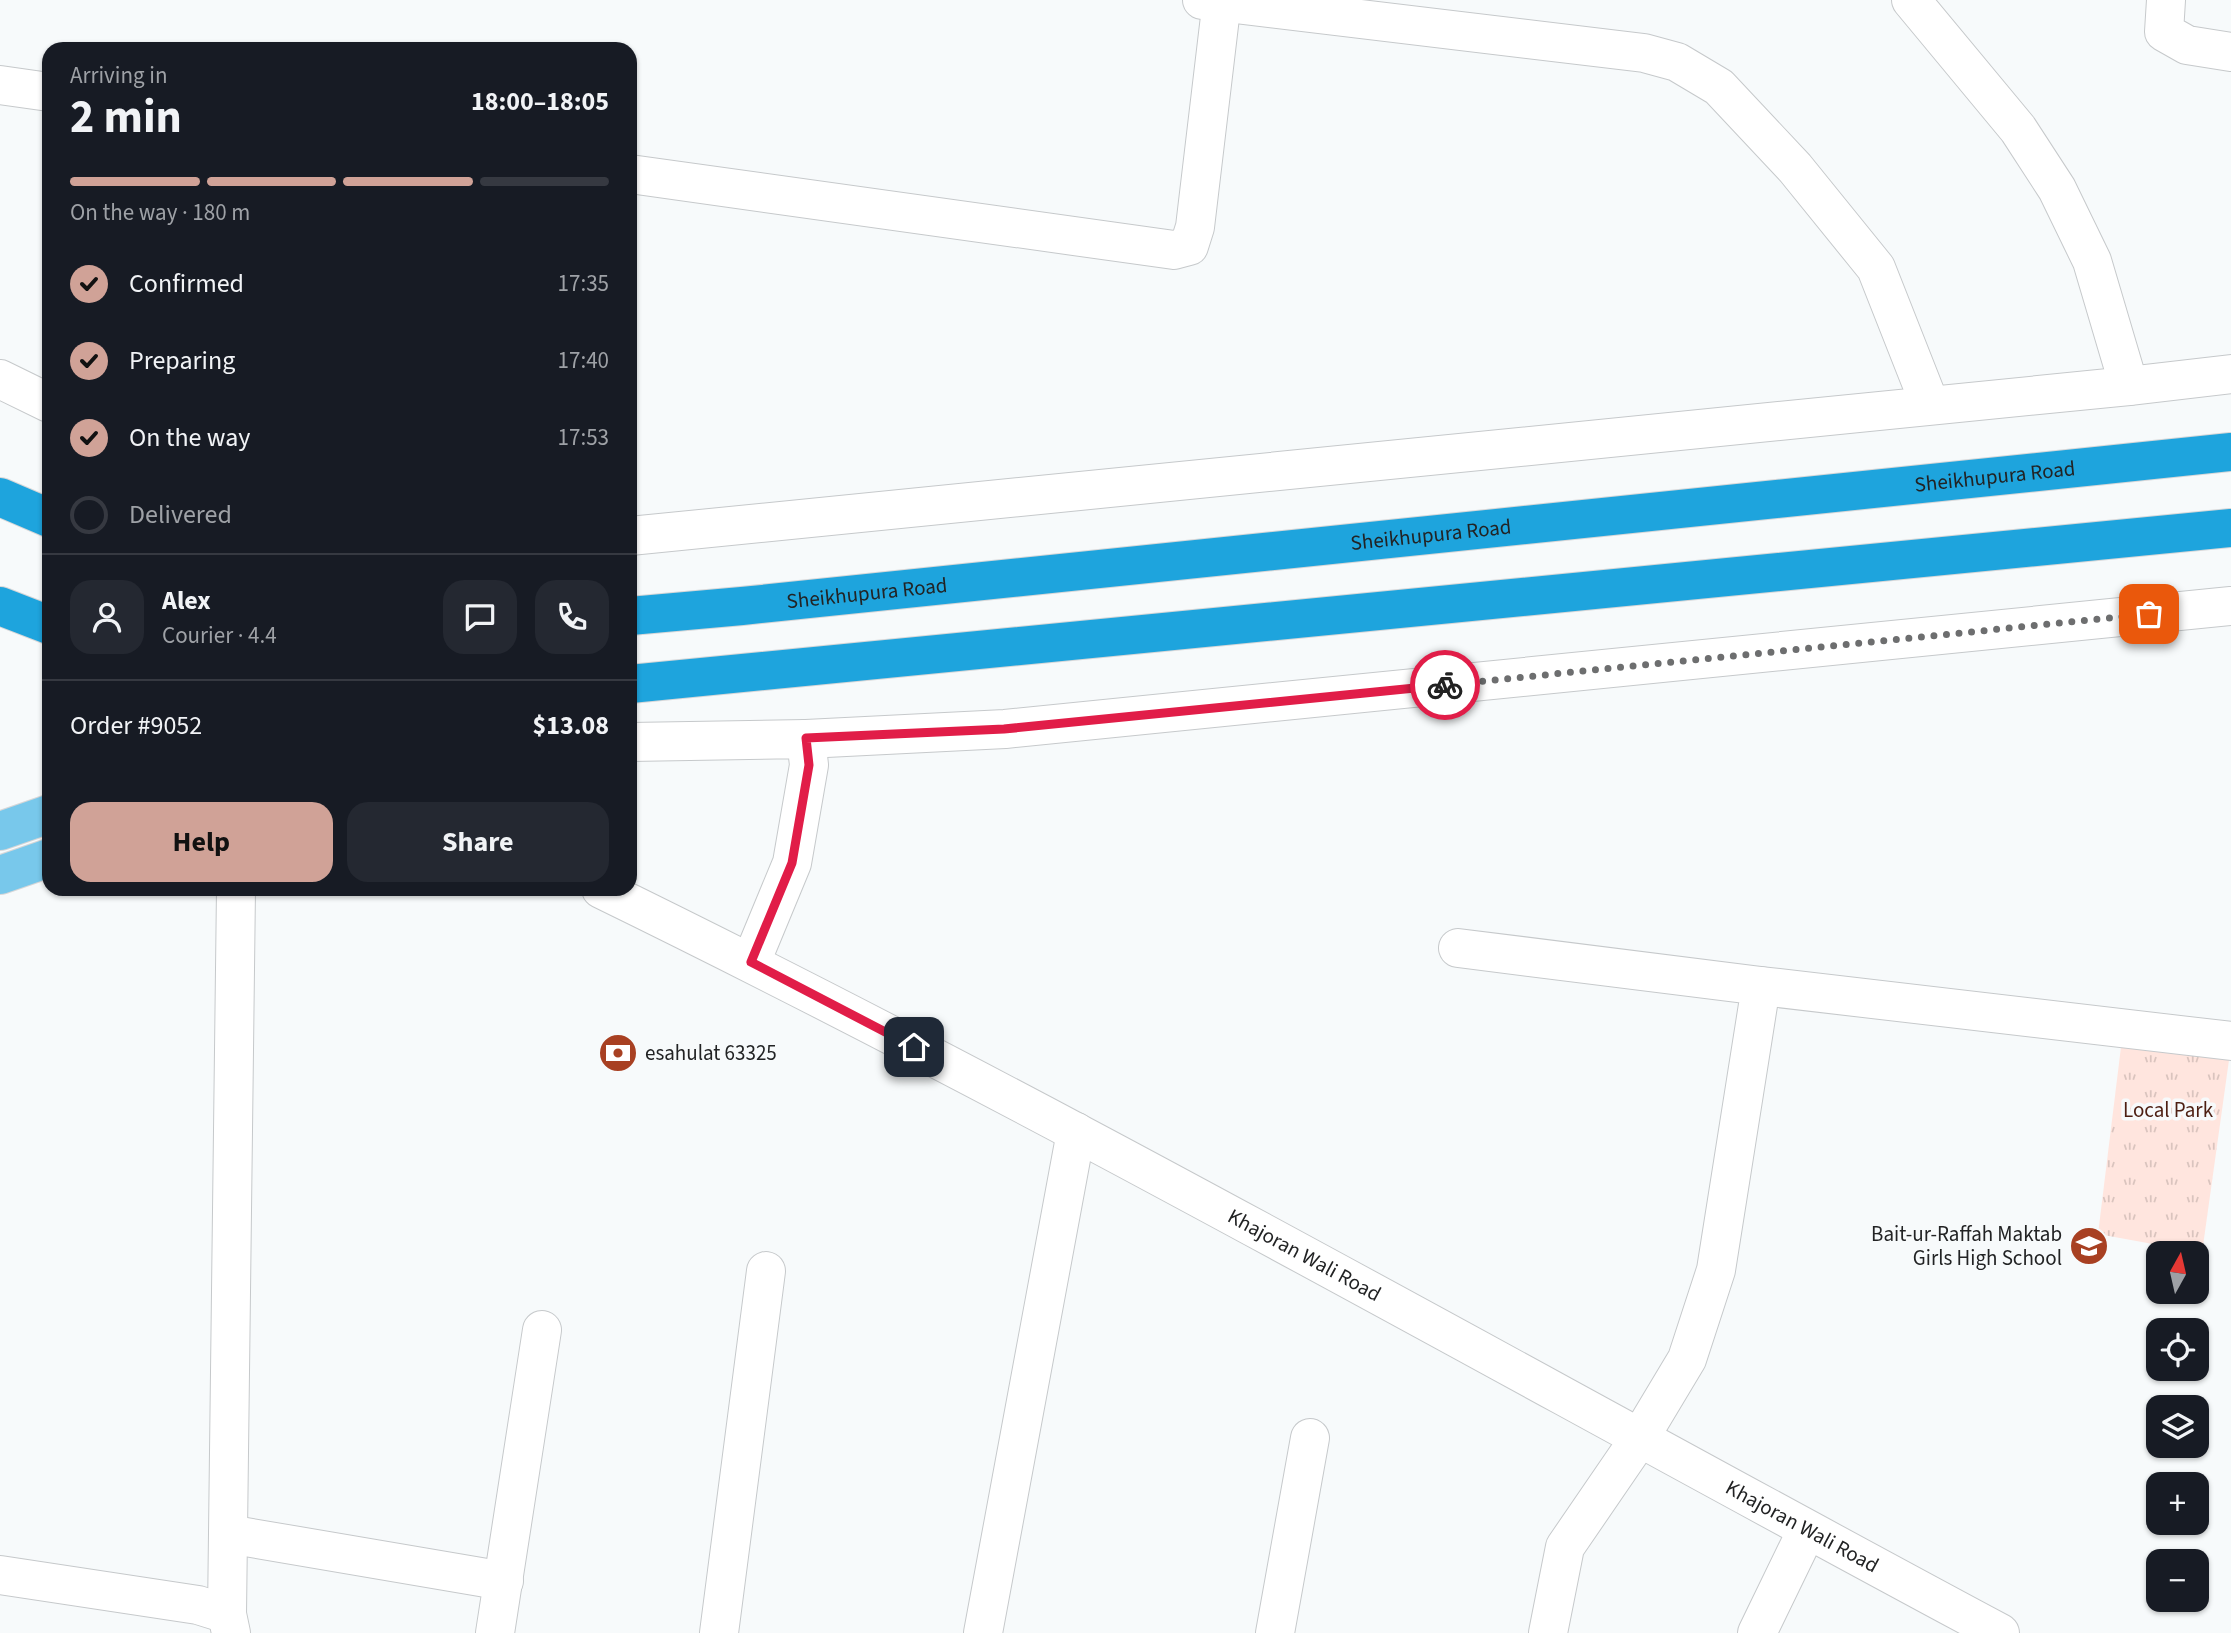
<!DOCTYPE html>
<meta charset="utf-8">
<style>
:root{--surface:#171b24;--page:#242831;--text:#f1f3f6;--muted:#9ea1a6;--line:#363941;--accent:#d0a297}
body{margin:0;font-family:"Source Sans 3",sans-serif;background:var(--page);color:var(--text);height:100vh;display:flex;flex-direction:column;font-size:26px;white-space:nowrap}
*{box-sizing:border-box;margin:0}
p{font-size:23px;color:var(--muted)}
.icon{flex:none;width:38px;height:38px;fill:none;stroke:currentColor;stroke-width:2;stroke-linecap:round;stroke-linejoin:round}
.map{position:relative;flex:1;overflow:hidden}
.panel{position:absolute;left:42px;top:42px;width:595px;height:854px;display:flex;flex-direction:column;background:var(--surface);border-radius:21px;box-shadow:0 2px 5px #0004}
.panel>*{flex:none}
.needle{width:46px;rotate:8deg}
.controls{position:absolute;left:2146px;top:1241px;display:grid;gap:14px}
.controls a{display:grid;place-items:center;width:63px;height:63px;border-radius:14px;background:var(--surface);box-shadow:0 2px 5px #0004;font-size:35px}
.pin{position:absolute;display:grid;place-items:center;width:60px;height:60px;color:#fff;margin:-30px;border-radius:14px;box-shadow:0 4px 10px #0006}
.courier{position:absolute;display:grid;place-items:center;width:70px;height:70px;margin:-35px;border:5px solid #e11d48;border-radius:50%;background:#fff;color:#222;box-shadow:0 2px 9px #0007}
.head em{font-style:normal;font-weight:700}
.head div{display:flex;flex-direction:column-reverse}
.head{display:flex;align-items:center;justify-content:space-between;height:119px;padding:0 28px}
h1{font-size:46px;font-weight:700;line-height:52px}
.bar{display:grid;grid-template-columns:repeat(4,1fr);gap:10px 7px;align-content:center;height:84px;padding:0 28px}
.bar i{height:9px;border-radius:5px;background:var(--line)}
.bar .active{background:var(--accent)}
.bar p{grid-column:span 4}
.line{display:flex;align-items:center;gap:18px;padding:0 28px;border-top:2px solid var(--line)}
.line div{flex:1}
.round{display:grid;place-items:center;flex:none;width:74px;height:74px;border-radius:21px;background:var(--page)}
ol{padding:0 28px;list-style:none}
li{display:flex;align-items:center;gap:21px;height:77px}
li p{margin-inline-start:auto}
li .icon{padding:7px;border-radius:50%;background:var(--accent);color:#111;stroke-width:4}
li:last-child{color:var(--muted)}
li i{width:38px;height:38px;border:4px solid var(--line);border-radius:50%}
.primary-button{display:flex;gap:14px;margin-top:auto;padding:14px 28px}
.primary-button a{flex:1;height:80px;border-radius:21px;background:var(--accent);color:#111;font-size:28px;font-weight:700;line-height:80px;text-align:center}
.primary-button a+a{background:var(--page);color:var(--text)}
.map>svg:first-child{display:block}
</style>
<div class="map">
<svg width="2231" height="1633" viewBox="0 0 2231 1633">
<defs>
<pattern id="park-tufts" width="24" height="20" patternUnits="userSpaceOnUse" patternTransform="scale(1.75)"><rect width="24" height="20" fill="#ffe5de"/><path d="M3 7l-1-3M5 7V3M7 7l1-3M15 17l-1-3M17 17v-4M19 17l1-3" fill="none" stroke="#dac4be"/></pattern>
</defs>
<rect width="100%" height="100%" fill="#f7fafb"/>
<path fill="url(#park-tufts)" d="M2121,1047L2229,1060L2202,1253L2098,1234Z"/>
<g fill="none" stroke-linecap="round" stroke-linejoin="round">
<defs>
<g id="minor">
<path d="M1202,0L1644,53L1677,62L1719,87L1795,168L1876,268L1930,405"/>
<path d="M1911,0L2018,129L2057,189L2092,261L2129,386"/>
<path d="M2166,0L2164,32L2187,45L2231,52"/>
<path d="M0,85L49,92"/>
<path d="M630,174L1174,250L1189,246L1195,227L1222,0"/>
<path d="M0,379L49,403"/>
<path d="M630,536L2129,386L2231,374"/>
<path d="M806,739L1005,729L2231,606"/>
<path d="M630,742L806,739L809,765L792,863L751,962"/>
<path id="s1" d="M601,889C1076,1121 1534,1384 2000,1633"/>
<path d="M1458,948L1761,986L1716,1270L1687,1359L1639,1439L1565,1547L1548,1633"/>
<path d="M1761,986L2231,1041"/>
<path d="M228,1534L504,1581"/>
<path d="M0,1575L198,1605L227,1614"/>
<path d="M231,1633L227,1614L236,889"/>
<path d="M495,1633L542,1330"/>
<path d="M719,1633L766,1271"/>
<path d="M983,1633L1076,1132"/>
<path d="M1275,1633L1310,1438"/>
<path d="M1757,1633L1807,1530"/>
</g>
<path id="major" d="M0,831L49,814
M0,875L49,858"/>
<g id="highway">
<path d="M0,497L49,518"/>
<path d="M0,606L49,625"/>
<path id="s2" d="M630,616L742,606L2231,452"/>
<path d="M630,684L2231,528"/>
</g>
</defs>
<use href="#minor" stroke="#c6c9cb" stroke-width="40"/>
<use href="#major" stroke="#d7d7d8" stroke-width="40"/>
<use href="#highway" stroke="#d7d7d8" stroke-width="40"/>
<use href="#minor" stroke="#fff" stroke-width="38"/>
<use href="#major" stroke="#78c8eb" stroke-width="38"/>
<use href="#highway" stroke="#1ea4dd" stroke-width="38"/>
</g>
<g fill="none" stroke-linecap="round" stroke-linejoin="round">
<path stroke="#6d6e6f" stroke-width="7" stroke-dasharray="0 12.6" d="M1445,685L2149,614"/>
<path stroke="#e11d48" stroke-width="9" d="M914,1047L751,962L792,863L809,765L806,738L1004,729L1445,685"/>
</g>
<defs>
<symbol id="bank-disc" viewBox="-11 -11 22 22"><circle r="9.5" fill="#a84022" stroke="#f7fafb"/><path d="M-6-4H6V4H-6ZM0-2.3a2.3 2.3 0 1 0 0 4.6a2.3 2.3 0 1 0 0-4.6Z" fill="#fff"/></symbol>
<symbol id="school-disc" viewBox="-11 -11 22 22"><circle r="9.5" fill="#a84022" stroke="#f7fafb"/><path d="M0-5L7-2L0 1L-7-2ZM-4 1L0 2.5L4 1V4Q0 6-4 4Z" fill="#fff"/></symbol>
</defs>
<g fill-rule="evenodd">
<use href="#bank-disc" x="596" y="1031" width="44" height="44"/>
<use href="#school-disc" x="2067" y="1224" width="44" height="44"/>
</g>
<g text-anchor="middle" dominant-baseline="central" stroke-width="7" stroke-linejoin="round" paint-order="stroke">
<g font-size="21" fill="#222324" stroke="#f7fafb">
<text stroke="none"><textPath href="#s2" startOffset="1372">Sheikhupura Road</textPath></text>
<text stroke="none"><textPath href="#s2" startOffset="805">Sheikhupura Road</textPath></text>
<text stroke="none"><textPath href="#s2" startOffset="238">Sheikhupura Road</textPath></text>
<text stroke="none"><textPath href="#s1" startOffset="793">Khajoran Wali Road</textPath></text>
<text stroke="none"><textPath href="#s1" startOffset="1360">Khajoran Wali Road</textPath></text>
</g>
<g font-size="21" fill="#222324" stroke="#f7fafb" text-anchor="start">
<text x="645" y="1053">esahulat 63325</text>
<text x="2062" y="1234" text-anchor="end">Bait-ur-Raffah Maktab<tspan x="2062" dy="24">Girls High School</tspan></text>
</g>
<g font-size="21" fill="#4d1f12" stroke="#f7fafb">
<text x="2168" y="1110">Local Park</text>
</g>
</g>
</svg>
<div class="controls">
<a><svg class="needle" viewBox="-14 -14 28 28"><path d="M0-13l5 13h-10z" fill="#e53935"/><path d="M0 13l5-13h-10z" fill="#9ea1a6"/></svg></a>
<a><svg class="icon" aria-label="locate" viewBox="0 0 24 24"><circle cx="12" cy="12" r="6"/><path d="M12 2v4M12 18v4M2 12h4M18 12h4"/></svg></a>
<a><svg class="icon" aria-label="layers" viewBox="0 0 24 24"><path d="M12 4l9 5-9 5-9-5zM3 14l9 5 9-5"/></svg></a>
<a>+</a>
<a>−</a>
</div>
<div class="pin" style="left:2149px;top:614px;background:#ea580c"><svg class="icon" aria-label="bag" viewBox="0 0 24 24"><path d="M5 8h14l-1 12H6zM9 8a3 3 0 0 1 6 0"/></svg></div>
<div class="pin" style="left:914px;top:1047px;background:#1f2937"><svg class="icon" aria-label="home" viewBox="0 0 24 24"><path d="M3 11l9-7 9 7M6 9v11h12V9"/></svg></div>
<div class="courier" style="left:1445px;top:685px"><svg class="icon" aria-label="bike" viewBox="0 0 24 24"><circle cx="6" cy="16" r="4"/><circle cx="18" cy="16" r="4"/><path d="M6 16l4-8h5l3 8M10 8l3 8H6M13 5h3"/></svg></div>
<section class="panel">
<div class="head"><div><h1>2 min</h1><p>Arriving in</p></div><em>18:00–18:05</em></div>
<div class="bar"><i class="active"></i><i class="active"></i><i class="active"></i><i></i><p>On the way · 180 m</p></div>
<ol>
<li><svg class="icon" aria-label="check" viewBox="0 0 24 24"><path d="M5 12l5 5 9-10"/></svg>Confirmed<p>17:35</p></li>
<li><svg class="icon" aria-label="check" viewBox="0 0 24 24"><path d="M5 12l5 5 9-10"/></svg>Preparing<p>17:40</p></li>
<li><svg class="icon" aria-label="check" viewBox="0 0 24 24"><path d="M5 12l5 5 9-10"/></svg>On the way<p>17:53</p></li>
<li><i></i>Delivered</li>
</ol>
<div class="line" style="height:126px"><a class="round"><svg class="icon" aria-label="person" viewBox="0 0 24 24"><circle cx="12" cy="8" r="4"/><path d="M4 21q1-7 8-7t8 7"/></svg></a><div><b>Alex</b><p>Courier · 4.4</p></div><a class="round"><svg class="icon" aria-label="chat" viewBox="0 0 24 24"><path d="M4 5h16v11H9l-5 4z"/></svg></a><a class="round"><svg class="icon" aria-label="phone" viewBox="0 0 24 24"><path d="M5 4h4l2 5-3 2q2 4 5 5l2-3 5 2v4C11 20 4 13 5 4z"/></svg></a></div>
<div class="line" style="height:91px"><div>Order #9052</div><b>$13.08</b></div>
<div class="primary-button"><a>Help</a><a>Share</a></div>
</section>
</div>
